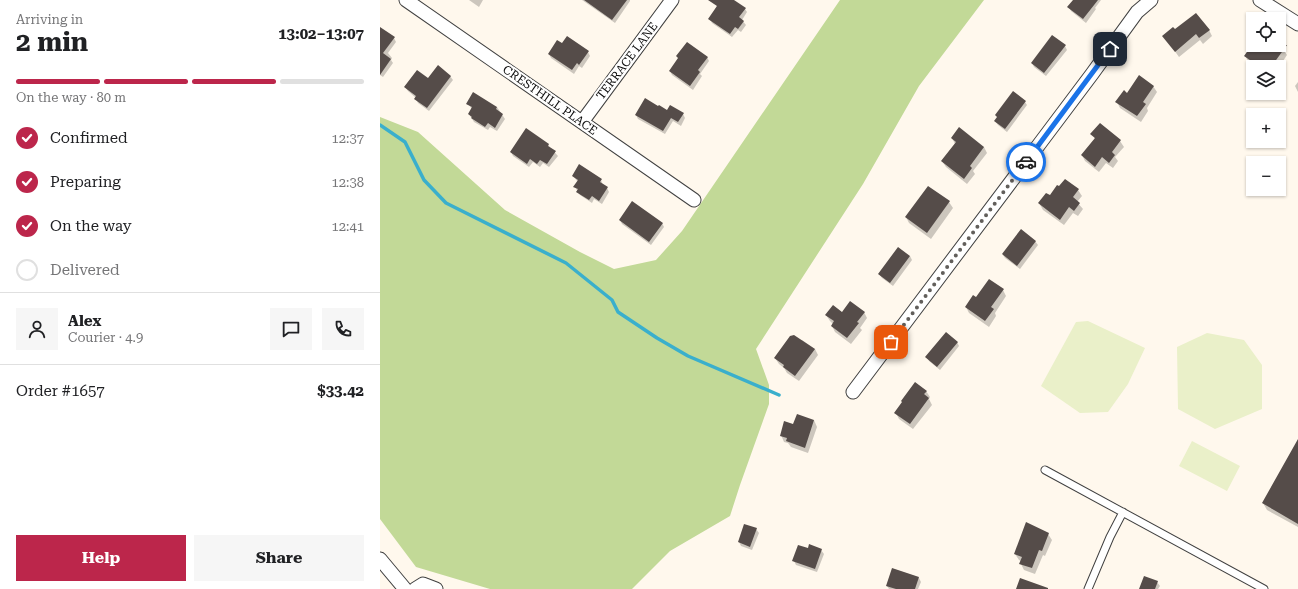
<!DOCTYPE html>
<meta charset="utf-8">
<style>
:root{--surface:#fff;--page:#f6f6f6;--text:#202124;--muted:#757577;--line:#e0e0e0;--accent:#bc264b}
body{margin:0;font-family:"Roboto Serif",serif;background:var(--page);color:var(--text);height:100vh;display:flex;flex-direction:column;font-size:15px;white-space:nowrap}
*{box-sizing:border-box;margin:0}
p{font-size:13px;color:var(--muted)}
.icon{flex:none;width:22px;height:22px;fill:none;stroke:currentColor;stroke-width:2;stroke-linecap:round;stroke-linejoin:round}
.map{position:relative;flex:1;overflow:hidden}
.sheet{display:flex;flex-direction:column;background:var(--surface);width:380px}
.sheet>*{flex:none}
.controls{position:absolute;left:866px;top:12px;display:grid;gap:8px}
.controls a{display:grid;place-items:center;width:40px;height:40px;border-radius:0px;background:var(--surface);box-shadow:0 1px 3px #0004;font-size:20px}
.pin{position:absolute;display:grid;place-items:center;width:34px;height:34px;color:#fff;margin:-17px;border-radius:8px;box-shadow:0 2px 6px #0006}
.courier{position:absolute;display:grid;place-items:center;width:40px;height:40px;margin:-20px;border:3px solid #1a73e8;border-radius:50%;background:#fff;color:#222;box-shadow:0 1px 5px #0007}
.overview em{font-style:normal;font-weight:700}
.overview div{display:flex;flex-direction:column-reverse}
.overview{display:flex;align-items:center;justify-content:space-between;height:68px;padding:0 16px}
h1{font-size:26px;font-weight:700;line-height:30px}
.bar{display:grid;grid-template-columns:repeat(4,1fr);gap:6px 4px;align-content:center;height:48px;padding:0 16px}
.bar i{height:5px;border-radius:3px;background:var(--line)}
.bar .current{background:var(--accent)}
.bar p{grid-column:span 4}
.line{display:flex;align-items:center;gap:10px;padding:0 16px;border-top:1px solid var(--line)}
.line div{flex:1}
.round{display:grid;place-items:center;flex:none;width:42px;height:42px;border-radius:0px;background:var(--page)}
ol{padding:0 16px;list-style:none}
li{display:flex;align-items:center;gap:12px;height:44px}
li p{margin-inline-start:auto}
li .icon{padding:4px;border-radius:50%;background:var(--accent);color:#fff;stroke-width:4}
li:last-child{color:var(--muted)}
li i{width:22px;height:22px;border:2px solid var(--line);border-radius:50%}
.button{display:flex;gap:8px;margin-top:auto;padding:8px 16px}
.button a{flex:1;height:46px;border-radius:0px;background:var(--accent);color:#fff;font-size:16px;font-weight:700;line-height:46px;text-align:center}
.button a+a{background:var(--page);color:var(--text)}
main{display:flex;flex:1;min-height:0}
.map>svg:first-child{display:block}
</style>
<main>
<section class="sheet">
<div class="overview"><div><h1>2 min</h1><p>Arriving in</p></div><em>13:02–13:07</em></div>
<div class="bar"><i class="current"></i><i class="current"></i><i class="current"></i><i></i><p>On the way · 80 m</p></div>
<ol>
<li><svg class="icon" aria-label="check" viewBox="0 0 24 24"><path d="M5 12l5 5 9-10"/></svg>Confirmed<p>12:37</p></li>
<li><svg class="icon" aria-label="check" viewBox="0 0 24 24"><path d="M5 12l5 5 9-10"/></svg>Preparing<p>12:38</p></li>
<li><svg class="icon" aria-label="check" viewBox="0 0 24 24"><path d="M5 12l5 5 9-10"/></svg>On the way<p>12:41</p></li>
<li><i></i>Delivered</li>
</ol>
<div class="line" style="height:72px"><a class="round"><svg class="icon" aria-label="person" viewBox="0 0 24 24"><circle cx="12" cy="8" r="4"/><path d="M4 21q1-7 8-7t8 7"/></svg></a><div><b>Alex</b><p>Courier · 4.9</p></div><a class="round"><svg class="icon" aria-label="chat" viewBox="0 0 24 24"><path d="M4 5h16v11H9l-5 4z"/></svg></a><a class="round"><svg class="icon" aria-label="phone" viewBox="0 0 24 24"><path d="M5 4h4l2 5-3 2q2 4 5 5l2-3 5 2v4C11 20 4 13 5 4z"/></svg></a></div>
<div class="line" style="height:52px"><div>Order #1657</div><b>$33.42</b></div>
<div class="button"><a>Help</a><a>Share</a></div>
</section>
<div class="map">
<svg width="918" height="589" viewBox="0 0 918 589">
<rect width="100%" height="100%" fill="#fff8ed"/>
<path fill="#c2d997" d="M460,0H604L539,86L483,184L376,349L389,385V404L360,485L350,516L290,551L252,589H110L36,567L0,519V117L38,132L125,210L200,252L234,269L276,260L302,231Z"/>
<path fill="#eaf0c9" d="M708,321L765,348L748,384L728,412L700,413L661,386L696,322Z
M827,333L864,340L882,365V409L835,429L798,409L797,347Z
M812,441L860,466L847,491L799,466Z"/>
<path fill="#0003" d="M89,0H103L99,7Z
M202,0H250V1L235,23Z
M340,0H352L365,9L367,12L362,20L366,25L361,32L358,30L352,37L332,23L330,19Z
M694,0H721L715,8L716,9L706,23L691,11L689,7Z
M829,30L832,36L823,44L820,40L799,57L784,36L795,31Z
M0,34L14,38L16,42L8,53L12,58L11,60L13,63L3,77L0,75Z
M873,45H898L903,49L907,55L899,67H876L869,62L865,56Z
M685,46L687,50L666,76L654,67L652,63Z
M208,52L210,56L202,68L199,66L194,74L171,58L169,54Z
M327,57L329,61L320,74L322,76L313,90L292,75L290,71Z
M70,76L73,80L49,111L38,103L36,99V98L28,91L25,87L48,80Z
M918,82V92L915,86Z
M773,86L777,92L767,108L768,111L761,122L740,108L737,102L747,94Z
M265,100L287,111L303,114L305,118L301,126L293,121L285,134L258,119L256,115Z
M645,102L647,105L627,132L618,125L615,121Z
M88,104L117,107L125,119L117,131L110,127L108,130L94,122L89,114L92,109Z
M712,134L740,141L744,147L735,157L738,161L733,168L726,163L719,172L705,161L702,155L715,139Z
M572,138L604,147L607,153L593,171L595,174L587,184L566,167L562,161L575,144Z
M168,145L178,156L169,167L163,163L160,167L153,162L149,167L133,156L131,152Z
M193,176L221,180L223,185L227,188L229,192L222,204L214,199L212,203L200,195L195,187L198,182Z
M679,188L698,190L702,196L697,202L703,209L698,216L693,213L684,225L663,210L659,203L670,197Z
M569,202L573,208L551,239L529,223L526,217Z
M240,220L282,223L284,227L271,245L242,224Z
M655,241L658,245L640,269L625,258L623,255Z
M530,256L532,260L513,286L502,278L499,274Z
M623,290L626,296L615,313L616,316L609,327L589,313L586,307L596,298Z
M484,312L487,318L480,328L482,330L471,344L455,332L452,326L453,324L450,321L446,315Z
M422,340L435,349L438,355L419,381L407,373L404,368L399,364L395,358Z
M577,342L579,346L560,370L549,361L547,357Z
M546,391L550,397L549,399L552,405L533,429L519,419L516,413L523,403Z
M434,420L437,427L428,453L411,447L408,443L404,442L401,435L414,425Z
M918,453V527L887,510L883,503Z
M365,525L376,529L379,533L372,550L361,546L359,542Z
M668,534L672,540L665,556L663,555L655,574L644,570L641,564V561L639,560L635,554Z
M428,549L441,550L444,554L437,572L416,565L414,561Z
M539,578L541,582L538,589H509L507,586Z
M777,582L780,586L778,589H760Z"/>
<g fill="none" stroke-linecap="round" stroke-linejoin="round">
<path stroke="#3aafcc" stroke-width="3.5" d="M0,125L25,142L44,180L66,203L186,263L232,300L238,312L277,338L308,356L399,395"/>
</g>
<path fill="#554c49" d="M204,0H247L232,20Z
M328,0H354L366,8L359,17L364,21L358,29L355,27L350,34L328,19L337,6Z
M693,0H718L703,19L687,7Z
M816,13L830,30L819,38L816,34L795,52L782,36L793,27L795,29Z
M0,27L15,37L3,53L11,59L0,75Z
M672,35L686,45L664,73L651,63Z
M187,36L209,51L199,65L197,63L192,70L168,54L177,40L182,43Z
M307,42L328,57L318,70L320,72L310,86L289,71L298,58L296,56Z
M872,45H907L891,67H880L864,56Z
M58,65L71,76L47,108L34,99L36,96L24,87L37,70L48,78Z
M759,75L774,86L763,102L766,104L757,116L735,102L744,90L747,93Z
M633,91L646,101L625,129L614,121L617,117L615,115Z
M93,92L117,107L116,109L123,114L115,128L108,123L105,127L91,118L92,117L88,114L92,107L86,104Z
M265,98L278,106L279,105L287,110L290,105L304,113L298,122L291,118L283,131L255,115Z
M720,123L741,140L732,152L735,155L729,163L722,157L715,167L701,155L715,138L710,134Z
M579,127L604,147L590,166L592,168L584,179L561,161L576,142L571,138Z
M146,128L169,144L168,146L176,151L167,164L160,160L157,164L150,159L147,164L130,152Z
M199,164L222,179L220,182L228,187L219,201L212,196L209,200L196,192L198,189L193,187L198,180L192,176Z
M685,179L699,189L693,197L700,203L694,211L689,207L680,220L658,203L666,193L670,195L677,185L679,186Z
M548,186L570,201L547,233L525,217Z
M252,201L283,223L269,242L239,220Z
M641,229L656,241L637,266L622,254Z
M518,247L530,256L510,283L498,274Z
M609,279L624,289L611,307L614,309L605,321L585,307L593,295L596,297Z
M470,301L485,312L477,322L479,323L467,338L451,326L454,321L445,315L453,305L462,312Z
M566,332L578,342L557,367L545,357Z
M414,335L435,349L415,376L403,367L404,365L394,358L410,336Z
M535,382L547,391L544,394L549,398L530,424L514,413L522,402L521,401Z
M417,414L434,420L425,448L406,441L407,438L400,436L404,421L413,424Z
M918,439V524L882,503Z
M646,522L669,533L662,551L659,550L652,568L639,564L642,557L634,554Z
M364,524L377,528L370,547L358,542Z
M429,544L442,549L435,569L412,561L418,545L428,548Z
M512,568L539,577L535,589H516L506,586Z
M764,576L778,581L775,589H759Z
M640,578L668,588V589H636Z"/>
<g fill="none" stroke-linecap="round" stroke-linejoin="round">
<defs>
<path id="service" d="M665,470L884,589
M708,589L730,537L743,512"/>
<path id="minor" d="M26,0L314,200
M880,0L918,24
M202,122L292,0
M473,392L712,74L757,12L771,0
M0,559L25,589
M35,589L43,584L56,589"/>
</defs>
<use href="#service" stroke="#404040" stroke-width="9"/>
<use href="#minor" stroke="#404040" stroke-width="15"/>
<use href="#service" stroke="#fff" stroke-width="7"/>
<use href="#minor" stroke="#fff" stroke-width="13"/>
</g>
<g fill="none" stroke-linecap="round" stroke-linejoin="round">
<path stroke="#625f5b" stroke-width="4" stroke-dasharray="0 7.2" d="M511,342L646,162"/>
<path stroke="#1a73e8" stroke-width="5" d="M646,162L730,49"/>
</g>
<g text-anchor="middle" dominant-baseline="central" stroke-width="4" stroke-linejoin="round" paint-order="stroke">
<g font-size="12" fill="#0d0d0d" stroke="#fff">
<text transform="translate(247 61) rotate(-53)">TERRACE LANE</text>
<text transform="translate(170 100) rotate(35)">CRESTHILL PLACE</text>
</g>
</g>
</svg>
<div class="controls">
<a><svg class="icon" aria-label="locate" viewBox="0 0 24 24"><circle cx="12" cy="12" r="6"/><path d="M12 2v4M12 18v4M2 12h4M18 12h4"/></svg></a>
<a><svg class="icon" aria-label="layers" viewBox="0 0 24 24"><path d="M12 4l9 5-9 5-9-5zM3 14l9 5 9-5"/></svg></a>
<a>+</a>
<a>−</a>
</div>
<div class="pin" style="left:511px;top:342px;background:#ea580c"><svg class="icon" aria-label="bag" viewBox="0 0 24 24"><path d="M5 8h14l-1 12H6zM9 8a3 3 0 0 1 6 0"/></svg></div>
<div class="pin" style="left:730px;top:49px;background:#1f2937"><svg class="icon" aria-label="home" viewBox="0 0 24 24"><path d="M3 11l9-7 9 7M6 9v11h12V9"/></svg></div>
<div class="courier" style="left:646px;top:162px"><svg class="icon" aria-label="car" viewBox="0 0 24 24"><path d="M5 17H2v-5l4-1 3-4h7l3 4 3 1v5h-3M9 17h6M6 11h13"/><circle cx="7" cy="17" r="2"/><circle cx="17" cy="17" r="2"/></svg></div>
</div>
</main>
